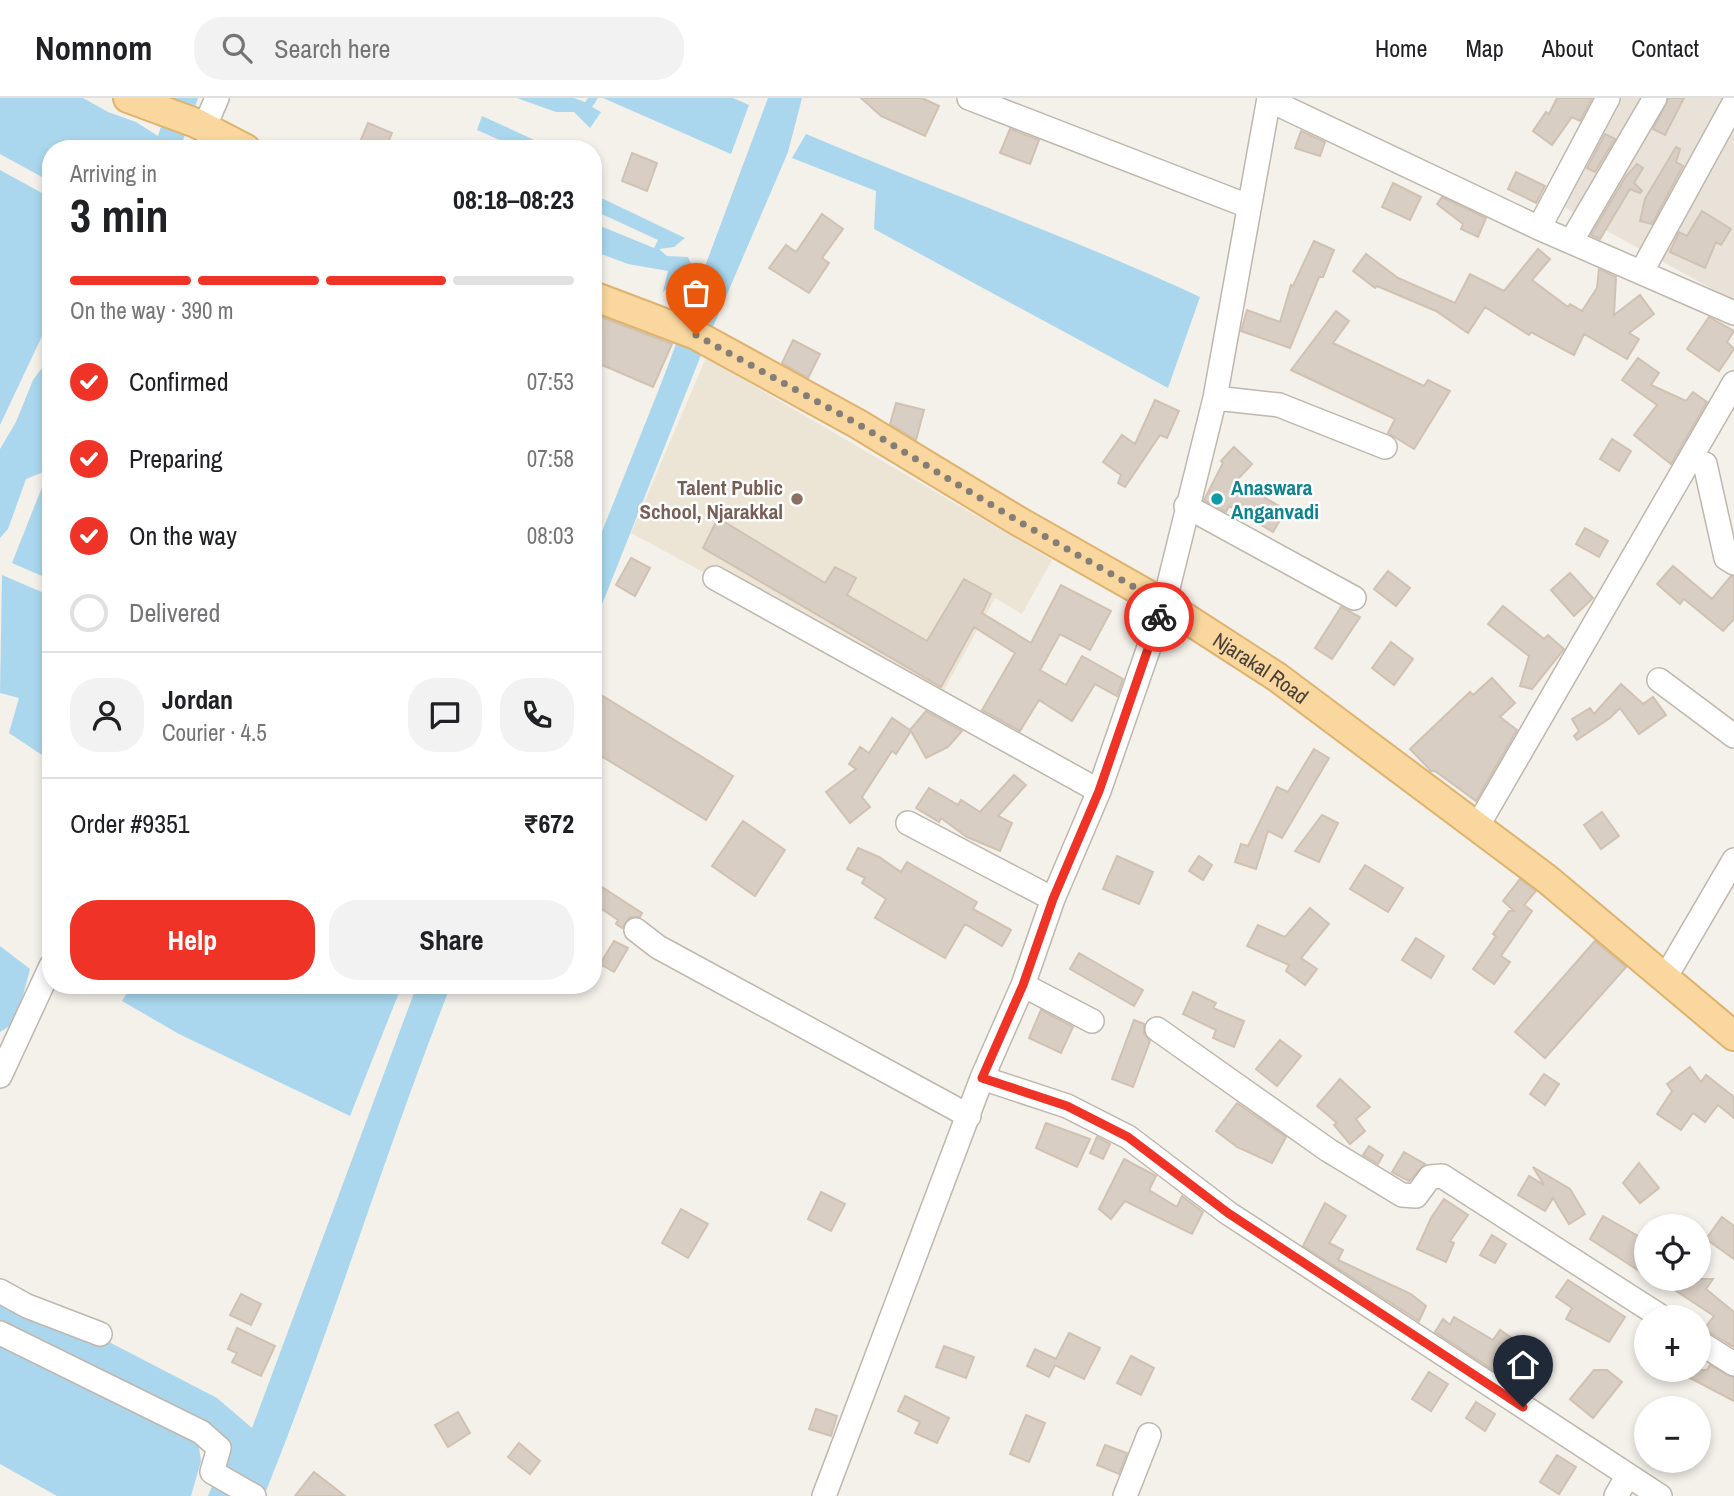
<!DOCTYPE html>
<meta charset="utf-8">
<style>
:root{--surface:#fff;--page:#f2f2f2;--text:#202124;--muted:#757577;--line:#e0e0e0;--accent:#ef3326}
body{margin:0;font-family:"Archivo Narrow",sans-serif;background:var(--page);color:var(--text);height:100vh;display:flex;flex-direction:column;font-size:26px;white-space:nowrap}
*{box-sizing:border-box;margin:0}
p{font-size:23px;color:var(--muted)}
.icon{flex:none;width:38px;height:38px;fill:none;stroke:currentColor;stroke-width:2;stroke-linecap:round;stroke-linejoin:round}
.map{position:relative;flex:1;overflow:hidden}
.drawer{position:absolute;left:42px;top:42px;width:560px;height:854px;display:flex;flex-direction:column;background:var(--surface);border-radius:28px;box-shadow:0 4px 10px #0003}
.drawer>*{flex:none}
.fabs{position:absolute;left:1634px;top:1116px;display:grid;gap:14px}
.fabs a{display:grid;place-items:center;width:77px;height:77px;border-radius:50%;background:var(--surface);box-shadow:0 4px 10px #0003;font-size:35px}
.pin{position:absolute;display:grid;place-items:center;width:60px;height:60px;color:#fff;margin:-72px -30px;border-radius:50% 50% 50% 0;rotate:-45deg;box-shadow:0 0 7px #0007}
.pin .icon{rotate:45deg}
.courier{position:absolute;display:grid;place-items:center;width:70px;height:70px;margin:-35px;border:5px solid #ef3326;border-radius:50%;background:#fff;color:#222;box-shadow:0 2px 9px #0007}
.overview em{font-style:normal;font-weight:800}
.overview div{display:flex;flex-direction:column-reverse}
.overview{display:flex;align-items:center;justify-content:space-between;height:119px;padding:0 28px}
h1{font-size:46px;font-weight:800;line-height:52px}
.bar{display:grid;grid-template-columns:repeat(4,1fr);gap:10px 7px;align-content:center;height:84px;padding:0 28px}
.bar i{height:9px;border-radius:5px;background:var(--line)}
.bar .current{background:var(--accent)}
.bar p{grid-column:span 4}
.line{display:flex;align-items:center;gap:18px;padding:0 28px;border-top:2px solid var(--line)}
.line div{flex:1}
.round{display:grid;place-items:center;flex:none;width:74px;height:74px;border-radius:28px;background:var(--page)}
ol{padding:0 28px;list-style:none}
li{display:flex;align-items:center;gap:21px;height:77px}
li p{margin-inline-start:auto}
li .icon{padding:7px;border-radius:50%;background:var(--accent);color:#fff;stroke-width:4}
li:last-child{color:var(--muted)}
li i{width:38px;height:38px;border:4px solid var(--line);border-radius:50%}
.button{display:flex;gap:14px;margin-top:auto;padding:14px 28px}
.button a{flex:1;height:80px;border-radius:28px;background:var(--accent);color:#fff;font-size:28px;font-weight:800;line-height:80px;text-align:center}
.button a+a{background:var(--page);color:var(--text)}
header{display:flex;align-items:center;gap:42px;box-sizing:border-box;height:98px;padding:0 35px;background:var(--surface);border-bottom:2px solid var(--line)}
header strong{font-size:33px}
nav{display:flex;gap:38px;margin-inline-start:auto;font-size:24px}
.search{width:490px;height:63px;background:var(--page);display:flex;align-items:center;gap:18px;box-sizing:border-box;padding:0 24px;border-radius:28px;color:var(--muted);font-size:26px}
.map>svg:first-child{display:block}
</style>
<header>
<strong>Nomnom</strong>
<div class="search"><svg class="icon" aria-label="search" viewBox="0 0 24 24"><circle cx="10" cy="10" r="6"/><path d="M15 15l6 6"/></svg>Search here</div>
<nav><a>Home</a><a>Map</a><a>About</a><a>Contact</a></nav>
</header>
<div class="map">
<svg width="1734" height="1398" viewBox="0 0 1734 1398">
<rect width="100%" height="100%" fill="#f4f0ea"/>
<path fill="#e8e2d8" d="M1613,0H1734V203L1553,103Z"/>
<path fill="#ece4d5" d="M706,260L1052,462L1022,516L995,500L939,601L631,435Z"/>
<path fill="#aad7ed" d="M0,0H83L108,14L136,24L158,38L170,0H198L180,51H51V84L0,56Z
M517,0H574L585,4L588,0H598L592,9L601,14L590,30L574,14H556Z
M603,0H733L749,7L731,56Z
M768,0H802L788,54L701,257L593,529V456L661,286Z
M482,18L554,51H520L477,32Z
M806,36C937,92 1071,139 1200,199L1168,290L874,131L876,93L792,60Z
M0,72L51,100V219L0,327Z
M593,96L685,140L674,149L659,151L667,158L688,159L693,170L663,194L668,173L628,166L593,153V125L654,150L658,142L593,112Z
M51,258V371L26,381L8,431L0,440V351L16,324L33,282Z
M48,374L51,375V482L12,465Z
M2,477L51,498V663L9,635L19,600L0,595Z
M0,848L30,871L16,924L0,934Z
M132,887H402L350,1018L179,936L122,903Z
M417,887H451C384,1056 332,1230 264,1398H208L230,1347L0,1229V1202L73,1235L109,1244L217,1300L252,1330Z
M0,1241L198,1343L201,1363L191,1398H57L0,1366Z"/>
<path fill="#d8cec3" stroke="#d0c2b3" stroke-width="2" d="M861,0H922L939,8L925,38L881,18Z
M1557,0H1592L1580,23L1572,19L1552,47L1533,33L1546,14L1549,16Z
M1669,0H1684L1665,37L1653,31Z
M368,25L392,35L385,51H357Z
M1010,31L1039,42L1030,66L1000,55Z
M1301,33L1325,44L1320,58L1295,50Z
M1605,36L1615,41L1595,74L1587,70Z
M1676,49L1680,51L1676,64L1683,68L1652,126L1640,123L1645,101Z
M632,55L657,65L647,93L622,83Z
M1637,66L1643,70L1634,85L1642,93L1640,95L1630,91L1600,141L1591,137L1626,78Z
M1516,74L1545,88L1536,105L1508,91Z
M1393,85L1421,99L1410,122L1382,109Z
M1442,99L1486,120L1478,139L1461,131L1463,126L1437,106Z
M1702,113L1731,131L1721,147L1716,144L1705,170L1670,154L1679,134L1687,138Z
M822,116L843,131L822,160L829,165L809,195L769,170L786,147L796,154Z
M1314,143L1334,152L1323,179H1319L1290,250L1241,233L1247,212L1280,224L1291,187L1293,188Z
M1538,151L1550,161L1532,182L1568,209L1570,206L1582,213L1597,190L1599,171L1616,179L1614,217L1640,197L1654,216L1629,235L1639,241L1627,261L1584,236L1574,257L1531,234L1529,237L1485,209L1468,235L1436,213L1377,188L1375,190L1353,173L1366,156L1398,180L1455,205L1470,176L1504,193Z
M1336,213L1349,223L1333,245L1424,288L1428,282L1450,293L1414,351L1388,335L1395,321L1291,272Z
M593,216L672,246L653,289L593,263V251L600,234L593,231Z
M1709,219L1734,233L1727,244L1734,251L1719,273L1687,251Z
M793,242L820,256L808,280L782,265Z
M1638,260L1659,275L1651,287L1686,303L1693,294L1707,304L1671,366L1634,337L1657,307L1622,282Z
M1155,302L1179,313L1167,340L1160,337L1125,389L1118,385L1121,377L1103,364L1122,337L1135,346Z
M896,305L924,312L916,342L890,326Z
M1612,341L1631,353L1619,373L1600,361Z
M1234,349L1252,366L1236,383L1286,412L1273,434L1229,408L1226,414L1204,402L1223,365L1221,363Z
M718,420L825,485L835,469L856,480L847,497L927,543L964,481L991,496L982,515L1031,545L1061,487L1111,513L1090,552L1060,536L1040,572L1066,587L1082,558L1123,581L1117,598L1095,586L1072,623L1039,602L1020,633L982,612L1015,555L974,529L941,589L703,450Z
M1585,430L1608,443L1599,459L1576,446Z
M631,460L650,470L635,498L616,487Z
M1673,468L1712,501L1731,478L1734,479V521L1723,533L1684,501L1680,506L1657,486Z
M1388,473L1410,490L1396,508L1374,491Z
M1570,475L1593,500L1574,518L1551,492Z
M1503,508L1544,541L1548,537L1564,551L1532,591L1520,588L1529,558L1488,526Z
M1341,509L1360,519L1332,561L1315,550Z
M1391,544L1413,561L1394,587L1372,570Z
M1492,580L1515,605L1500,619L1517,632L1476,703L1435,673H1431L1410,651L1470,594L1473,597Z
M1621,586L1643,606L1653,599L1666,617L1639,636L1620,610L1610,620L1577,642L1574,638L1579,633L1572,621L1590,610L1594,616Z
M593,592L733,678L706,722L593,653Z
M926,613L962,633L948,649L926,660L911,633L896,656L892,653L862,699L870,709L850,725L826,694L856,671L849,666L860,649L869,655L892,620L910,632Z
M1314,651L1329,660L1282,740L1268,733L1256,771L1235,764L1241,746L1248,748L1277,689L1288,694Z
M1014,677L1026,687L998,718L1012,725L1000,753L967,739L941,720L939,724L916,710L929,690L958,707L961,702L980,714Z
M1602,714L1619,738L1601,751L1584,727Z
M1322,717L1338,725L1319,764L1295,753Z
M743,723L785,752L755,798L712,768Z
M858,750L879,759L901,774L907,764L977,804L973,811L1011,832L1002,848L965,826L945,860L875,820L886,801L862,785L865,780L847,771Z
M1117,758L1153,774L1139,806L1103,791Z
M1199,758L1212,767L1203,782L1189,773Z
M1365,767L1403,790L1388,814L1350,791Z
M1520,781L1536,793L1524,807L1532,813L1501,858L1510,864L1494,886L1473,871L1496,838L1493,836L1509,813H1514L1503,803Z
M602,789L642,815L640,819H630L622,830L616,826L618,822L593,805Z
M1310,810L1329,826L1301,860L1317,871L1305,887L1286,873L1289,867L1247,848L1258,827L1285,839Z
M1416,840L1444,858L1431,880L1402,862Z
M614,843L628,850L614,874L600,866Z
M1595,843L1626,869L1545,960L1515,934Z
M1079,855L1143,892L1134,908L1070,871Z
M1193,894L1216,905L1213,910L1244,923L1234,949L1213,940L1216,932L1183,916Z
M1041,912L1073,929L1061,955L1029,940Z
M1134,922L1144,926V936L1150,943L1133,989L1112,981Z
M1280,942L1301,958L1277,988L1256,971Z
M1690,969L1701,984L1706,977L1734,999V1020L1718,1007L1705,1024L1693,1015L1681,1032L1657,1016L1672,993L1667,986Z
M1544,976L1559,986L1545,1007L1530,996Z
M1340,981L1370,1009L1356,1021L1365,1033L1350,1046L1334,1027L1337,1025L1317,1008Z
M1237,1005L1286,1039L1272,1065L1237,1049L1216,1033Z
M1046,1025L1090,1041L1077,1069L1036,1050Z
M1097,1039L1110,1046L1103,1061L1090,1055Z
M1369,1048L1383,1057L1378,1066L1363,1057Z
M1404,1054L1425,1066L1409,1083L1392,1074Z
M1124,1061L1156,1078L1149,1092L1177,1109L1182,1098L1203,1114L1192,1136L1125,1103L1111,1121L1099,1111Z
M1639,1065L1659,1090L1640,1105L1623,1085Z
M1533,1069L1570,1091L1585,1116L1569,1126L1553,1100L1545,1113L1518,1097L1529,1078L1544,1087Z
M821,1094L845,1106L831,1133L808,1121Z
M1444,1101L1468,1117L1450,1143L1454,1145L1446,1164L1417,1151L1431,1120Z
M1325,1105L1346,1118L1329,1145L1343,1152L1338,1162L1411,1196L1426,1208L1419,1223L1303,1148Z
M681,1111L708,1126L688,1160L662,1145Z
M1603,1118L1647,1143V1178L1590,1141Z
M1722,1119L1734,1128V1161L1706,1141Z
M1492,1137L1506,1146L1495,1165L1480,1157Z
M1658,1181H1713L1706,1191L1734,1214V1249L1704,1231L1714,1218Z
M1568,1182L1625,1219L1609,1244L1566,1221L1572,1210L1556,1199Z
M241,1196L261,1206L251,1227L230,1217Z
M1454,1219L1493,1242L1500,1232L1519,1245L1509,1259L1540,1287L1531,1297L1435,1234L1443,1221L1450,1227Z
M237,1230L275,1248L261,1278L232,1264L237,1255L228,1251Z
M1069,1235L1100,1250L1084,1281L1055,1267L1049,1279L1027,1268L1035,1251L1056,1261Z
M944,1248L974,1259L966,1280L936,1269Z
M1131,1258L1154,1270L1141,1297L1117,1285Z
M1710,1267L1734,1280V1303L1675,1272H1707Z
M1594,1272H1607L1622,1284L1593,1320L1570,1301Z
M1429,1274L1448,1286L1431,1313L1412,1301Z
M905,1298L949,1320L937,1345L915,1335L920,1324L898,1313Z
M1476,1304L1495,1316L1485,1333L1466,1320Z
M816,1311L837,1318L831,1338L809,1331Z
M458,1314L470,1335L448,1349L435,1327Z
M1026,1317L1045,1325L1029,1364L1010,1356Z
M519,1345L540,1363L530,1376L508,1359Z
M1105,1347L1127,1355L1119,1376L1097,1367Z
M1557,1357L1576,1369L1559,1396L1540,1384Z
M314,1374L345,1398H295Z"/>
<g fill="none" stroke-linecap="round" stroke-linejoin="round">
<defs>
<path id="minor" d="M969,0L1248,108
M1269,2L1539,130L1734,215
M204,30L217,0
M1539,130L1608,0
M1572,142L1655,0
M1642,173L1734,5
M1215,300L1279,307L1385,349
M1705,366L1726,460L1734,465
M1186,408L1354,500
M715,480L1099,693
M1659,582L1734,638
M908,725L1053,801
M1477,729L1734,285
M636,832L658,849L969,1018
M1665,880L1734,762
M1023,887L1092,923
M1157,931L1328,1052L1402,1097L1416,1098L1430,1079L1442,1078L1663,1220
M0,978L51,868
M982,980L1067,1008L1128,1039L1228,1115L1660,1398
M0,1193L27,1208L100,1236
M0,1235L201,1334L219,1350L212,1374L254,1398
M1699,1244L1734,1266
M824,1398L982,980L1023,887L1053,801L1099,693L1164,506L1215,300L1269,0
M1125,1398L1149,1337
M1616,1398L1628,1377"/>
<g id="major">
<path d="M128,0L196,25L246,51"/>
<path id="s1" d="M593,198L696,237L858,326L1018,423L1164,506L1277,579L1547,781L1734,938"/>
</g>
</defs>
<use href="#minor" stroke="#bfb7ad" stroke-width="26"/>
<use href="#major" stroke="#deb36e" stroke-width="32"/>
<use href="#minor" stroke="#fff" stroke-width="23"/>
<use href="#major" stroke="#f9d79e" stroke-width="28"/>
</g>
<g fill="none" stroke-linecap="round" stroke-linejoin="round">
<path stroke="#847e76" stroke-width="7" stroke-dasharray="0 12.6" d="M696,237L858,326L1018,423L1164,506L1159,519"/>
<path stroke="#ef3326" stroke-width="9" d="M1159,519L1099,693L1053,801L1023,887L982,980L1067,1008L1128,1039L1228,1115L1523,1309"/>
</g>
<circle fill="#8d6e63" stroke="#fff" stroke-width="2.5" cx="797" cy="401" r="7"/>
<circle fill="#0f9aa8" stroke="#fff" stroke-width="2.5" cx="1217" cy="401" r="7"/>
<g text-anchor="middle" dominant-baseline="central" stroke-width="5" stroke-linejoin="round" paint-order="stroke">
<g font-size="21" font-weight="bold" fill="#785e54" stroke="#fff" text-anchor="end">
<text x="783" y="389">Talent Public<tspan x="783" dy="24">School, Njarakkal</tspan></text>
</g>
<g font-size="21" font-weight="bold" fill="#0d838f" stroke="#fff" text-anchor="start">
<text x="1231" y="389">Anaswara<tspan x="1231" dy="24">Anganvadi</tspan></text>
</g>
<g font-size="21" fill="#484038" stroke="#fff">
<text stroke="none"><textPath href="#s1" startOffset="766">Njarakal Road</textPath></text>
</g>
</g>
</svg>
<div class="fabs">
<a><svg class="icon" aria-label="locate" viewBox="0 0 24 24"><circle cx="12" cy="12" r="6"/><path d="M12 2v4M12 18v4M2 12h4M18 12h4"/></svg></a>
<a>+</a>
<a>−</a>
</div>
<div class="pin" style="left:696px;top:237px;background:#ea580c"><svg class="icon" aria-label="bag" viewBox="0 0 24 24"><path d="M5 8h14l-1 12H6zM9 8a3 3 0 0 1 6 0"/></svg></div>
<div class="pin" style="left:1523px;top:1309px;background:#1f2937"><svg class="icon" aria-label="home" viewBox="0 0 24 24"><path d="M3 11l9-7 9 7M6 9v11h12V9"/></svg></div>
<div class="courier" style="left:1159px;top:519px"><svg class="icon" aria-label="bike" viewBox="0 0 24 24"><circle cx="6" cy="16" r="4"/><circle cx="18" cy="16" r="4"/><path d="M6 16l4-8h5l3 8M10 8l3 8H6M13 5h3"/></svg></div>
<section class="drawer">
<div class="overview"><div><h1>3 min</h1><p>Arriving in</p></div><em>08:18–08:23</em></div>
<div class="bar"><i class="current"></i><i class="current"></i><i class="current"></i><i></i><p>On the way · 390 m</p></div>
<ol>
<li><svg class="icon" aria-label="check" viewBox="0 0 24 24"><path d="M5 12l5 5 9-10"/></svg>Confirmed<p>07:53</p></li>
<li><svg class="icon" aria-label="check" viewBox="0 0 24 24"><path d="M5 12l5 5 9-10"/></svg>Preparing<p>07:58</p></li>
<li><svg class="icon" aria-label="check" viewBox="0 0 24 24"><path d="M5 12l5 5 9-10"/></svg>On the way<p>08:03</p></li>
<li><i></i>Delivered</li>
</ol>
<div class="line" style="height:126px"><a class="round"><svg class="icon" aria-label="person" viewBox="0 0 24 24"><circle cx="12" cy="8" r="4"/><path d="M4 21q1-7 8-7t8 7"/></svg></a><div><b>Jordan</b><p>Courier · 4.5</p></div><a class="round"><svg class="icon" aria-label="chat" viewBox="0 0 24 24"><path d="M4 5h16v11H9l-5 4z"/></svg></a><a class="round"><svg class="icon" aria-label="phone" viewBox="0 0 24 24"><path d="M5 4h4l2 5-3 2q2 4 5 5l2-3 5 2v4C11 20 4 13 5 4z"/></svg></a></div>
<div class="line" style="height:91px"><div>Order #9351</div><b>₹672</b></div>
<div class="button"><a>Help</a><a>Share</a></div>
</section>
</div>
